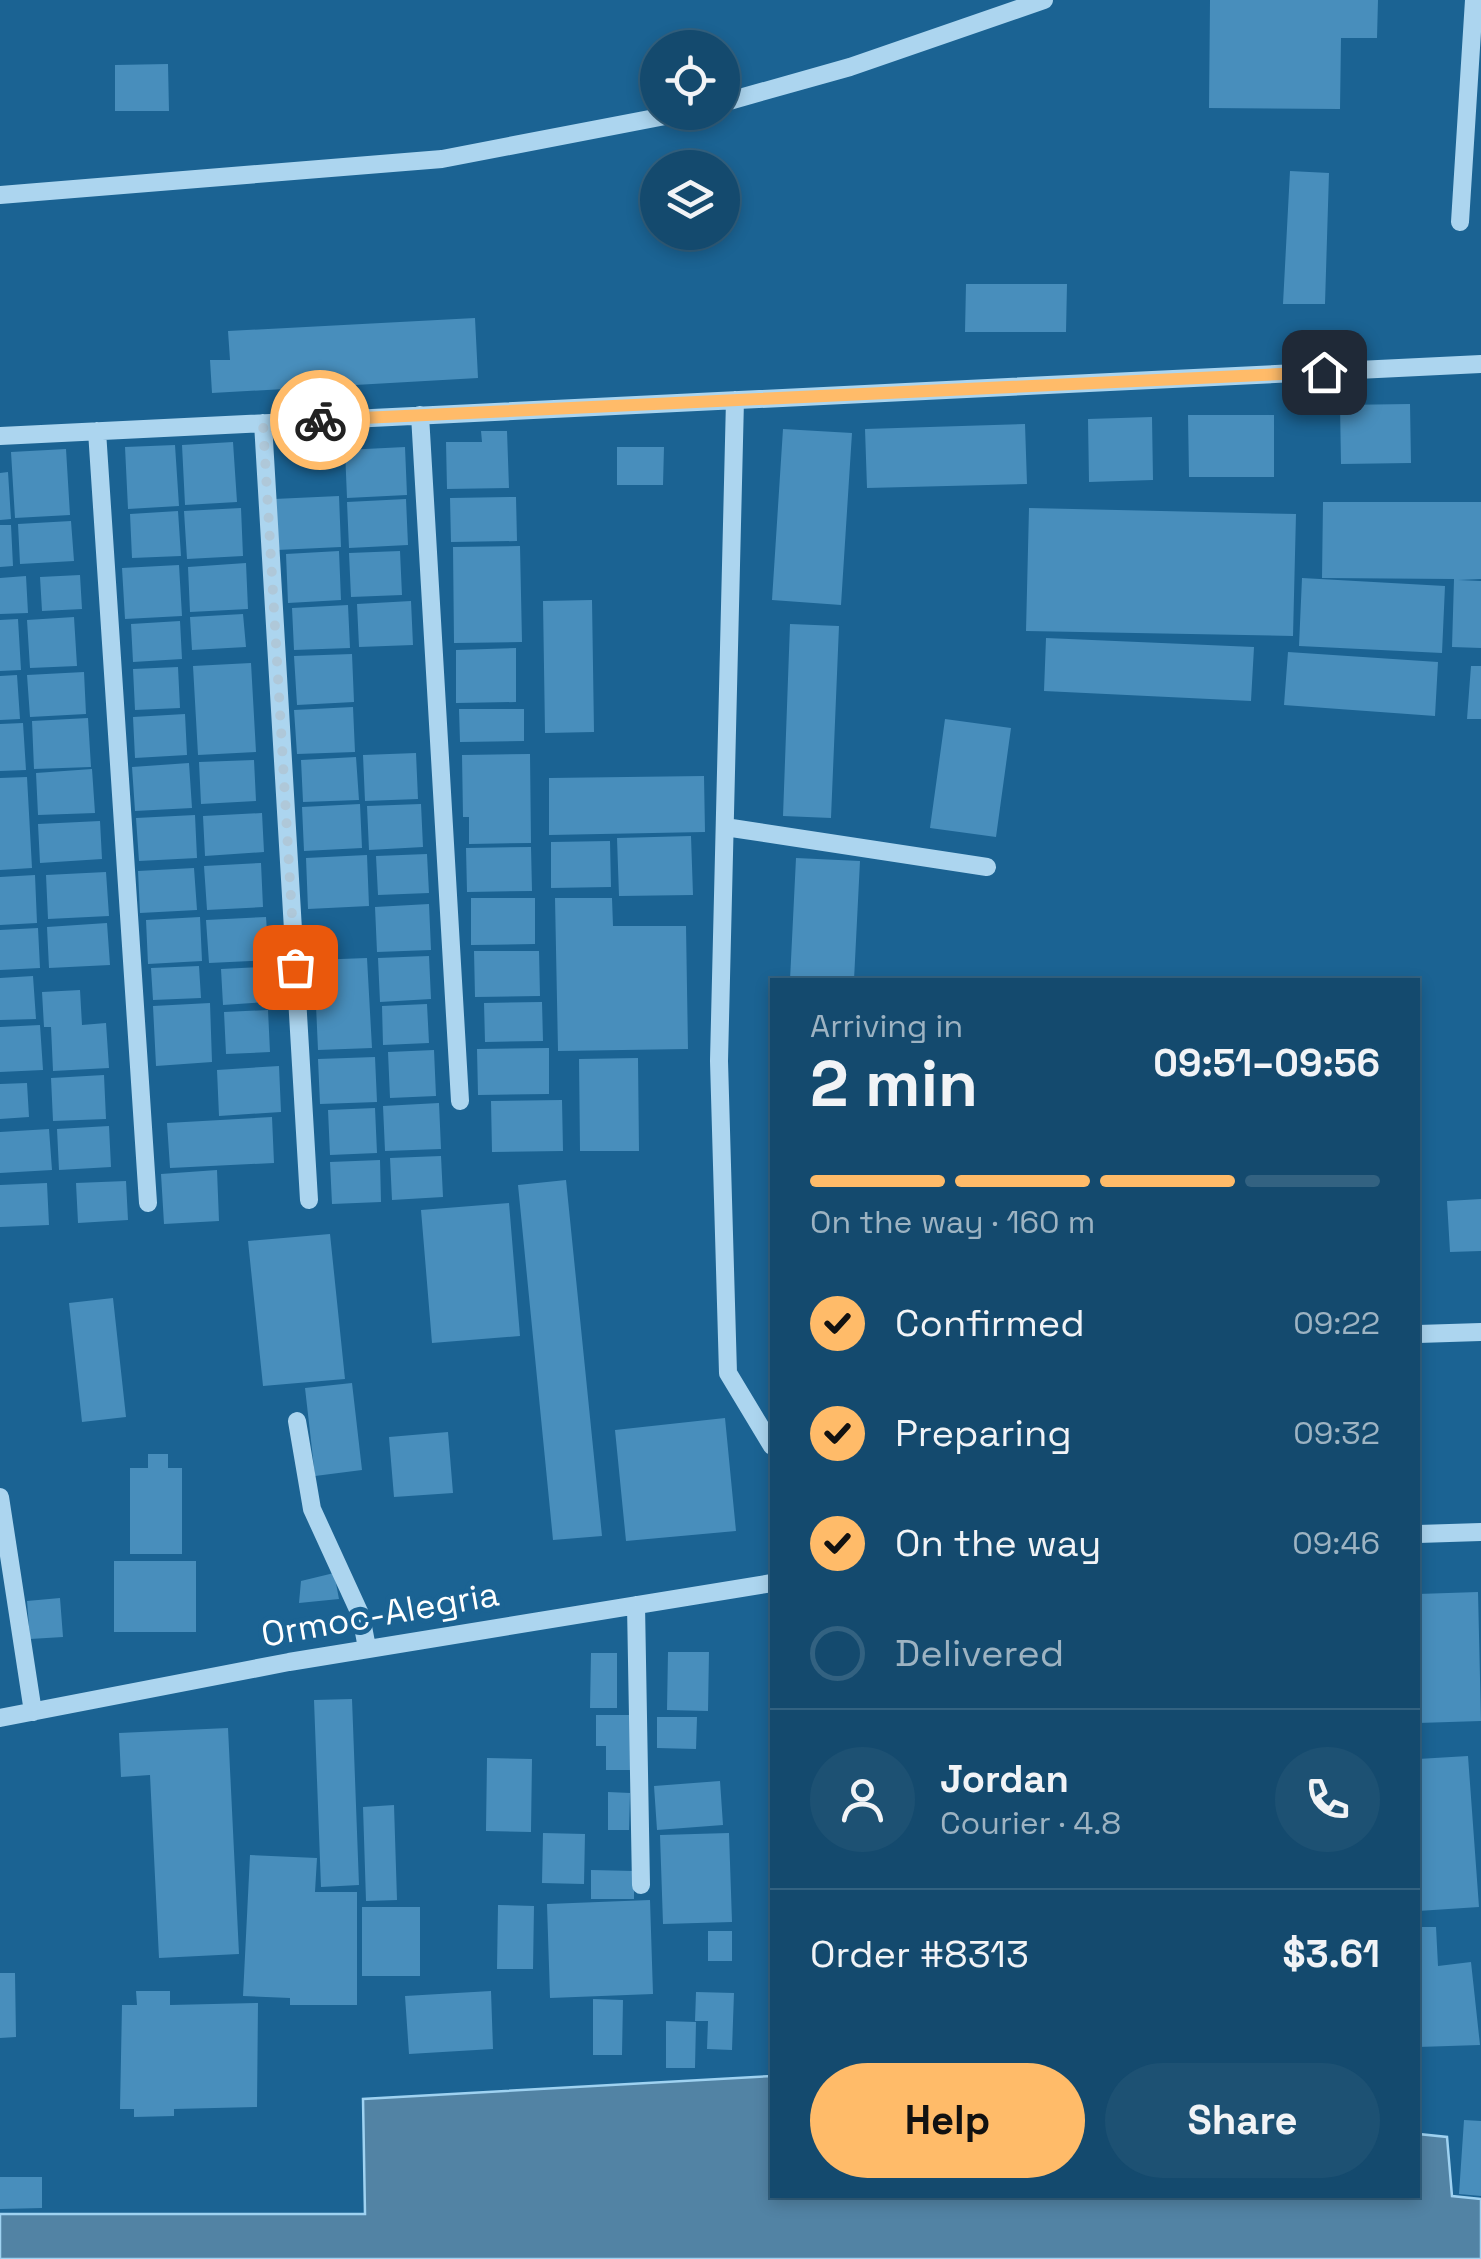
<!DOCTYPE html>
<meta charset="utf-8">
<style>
:root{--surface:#144a6e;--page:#1d5173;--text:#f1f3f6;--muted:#9db3c2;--line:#336281;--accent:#ffbb69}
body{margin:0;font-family:"Space Grotesk",sans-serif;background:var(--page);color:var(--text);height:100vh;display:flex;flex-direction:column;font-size:38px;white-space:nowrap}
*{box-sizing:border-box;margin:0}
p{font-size:32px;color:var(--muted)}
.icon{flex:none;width:55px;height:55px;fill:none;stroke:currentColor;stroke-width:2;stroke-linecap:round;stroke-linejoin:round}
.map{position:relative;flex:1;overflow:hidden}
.panel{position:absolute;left:770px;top:978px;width:650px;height:1220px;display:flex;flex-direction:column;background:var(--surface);border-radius:0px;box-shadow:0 5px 15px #0003,0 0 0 2px var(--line)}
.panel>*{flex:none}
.fabs{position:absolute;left:640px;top:30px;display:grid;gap:20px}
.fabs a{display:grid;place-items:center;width:100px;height:100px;border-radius:50%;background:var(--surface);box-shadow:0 5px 15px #0003,0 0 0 2px var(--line);font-size:50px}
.pin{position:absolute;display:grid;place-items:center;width:85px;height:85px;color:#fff;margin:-42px;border-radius:20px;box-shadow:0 5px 15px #0006}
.courier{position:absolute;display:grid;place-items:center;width:100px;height:100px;margin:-50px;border:8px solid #ffbb69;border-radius:50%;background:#fff;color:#222;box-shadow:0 2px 12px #0007}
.headline em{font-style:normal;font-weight:600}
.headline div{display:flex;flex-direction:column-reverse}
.headline{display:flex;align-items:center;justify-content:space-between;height:170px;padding:0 40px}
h1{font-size:65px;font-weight:600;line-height:75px}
.bar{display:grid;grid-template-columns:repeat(4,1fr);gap:15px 10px;align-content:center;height:120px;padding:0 40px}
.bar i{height:12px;border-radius:8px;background:var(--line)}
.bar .active{background:var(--accent)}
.bar p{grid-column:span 4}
.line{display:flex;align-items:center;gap:25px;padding:0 40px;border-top:2px solid var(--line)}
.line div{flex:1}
.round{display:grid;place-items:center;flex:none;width:105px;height:105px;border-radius:52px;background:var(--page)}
ol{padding:0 40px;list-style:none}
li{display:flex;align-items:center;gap:30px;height:110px}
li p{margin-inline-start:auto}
li .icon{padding:10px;border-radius:50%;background:var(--accent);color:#111;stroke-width:4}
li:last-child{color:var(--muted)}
li i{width:55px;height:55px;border:5px solid var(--line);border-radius:50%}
.action{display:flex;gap:20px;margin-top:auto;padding:20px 40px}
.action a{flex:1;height:115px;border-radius:60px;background:var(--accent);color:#111;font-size:40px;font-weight:600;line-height:115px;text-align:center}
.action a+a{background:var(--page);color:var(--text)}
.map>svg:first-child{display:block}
</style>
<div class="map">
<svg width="1481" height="2259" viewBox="0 0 1481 2259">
<rect width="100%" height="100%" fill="#1b6393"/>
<path fill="#5283a4" stroke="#9fd2f1" stroke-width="2.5" d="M772,2076V2195H1418V2134L1447,2137L1452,2196L1481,2199V2259H0V2214H365L363,2099Z"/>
<path fill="#488ebc" d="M1210,0H1378L1377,38H1341L1340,109L1209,108Z
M168,64L169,111H115V65Z
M1290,171L1329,173L1325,304H1283Z
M966,284H1067L1066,332H965Z
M475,318L478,378L212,393L210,360H230L228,331Z
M1410,404L1411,463L1341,464L1340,405Z
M1188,415H1274V477H1189Z
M1152,417L1153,480L1089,482L1088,419Z
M1025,424L1027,484L867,488L865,429Z
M783,429L852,433L841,605L772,600Z
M481,431H507L509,488L447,489L446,442H482Z
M233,442L237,502L185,505L182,445Z
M175,445L179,506L128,509L125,447Z
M405,447L407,495L347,498L345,450Z
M617,447H664L663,485H617Z
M66,449L70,515L15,518L11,452Z
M8,472L11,519L0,520V473Z
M339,496L341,547L277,550L274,499Z
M516,497L517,541L451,542L450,498Z
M406,499L408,545L349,548L347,502Z
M1323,502H1481V579L1458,580L1481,581V648L1452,647L1454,579L1322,578Z
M241,508L243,556L187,559L184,511Z
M1029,508L1296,514L1293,636L1026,631Z
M178,511L181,556L132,558L130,514Z
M71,521L74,561L20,564L18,524Z
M0,525H11L13,566L0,567Z
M520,546L522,642L454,643L453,547Z
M339,551L341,600L288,603L286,554Z
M400,551L402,595L351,597L349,553Z
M246,563L248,609L190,612L188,567Z
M179,565L182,616L125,619L122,568Z
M80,575L82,609L42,611L40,577Z
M26,576L28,613L0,614V578Z
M1302,578L1445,586L1442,653L1299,646Z
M592,600L594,732L545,733L543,601Z
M411,601L413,645L359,647L357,604Z
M348,605L350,648L294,650L292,608Z
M243,614L246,647L192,650L190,617Z
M74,617L77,666L30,668L27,620Z
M18,619L21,670L0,671V620Z
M180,621L182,659L133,662L131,624Z
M790,624L839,626L831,818L783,816Z
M1046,638L1254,647L1251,701L1044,691Z
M516,648V702L456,703V650Z
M1288,652L1438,662L1435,716L1284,705Z
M352,654L354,702L297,705L294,656Z
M251,663L256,752L198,755L193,666Z
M1471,666H1481V719H1467Z
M178,667L180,708L135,710L133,669Z
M84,672L86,714L30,717L27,675Z
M17,675L20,719L0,720V676Z
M353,707L355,752L297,754L294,710Z
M459,709H524V741L460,742Z
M185,714L187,755L135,758L133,717Z
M88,718L91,767L34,769L32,721Z
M945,719L1011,728L996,837L930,828Z
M23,723L26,770L0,771V724Z
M416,753L418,799L365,801L363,755Z
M530,754L531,843L469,844V817H463L462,755Z
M356,757L359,800L303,802L301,760Z
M254,760L256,801L201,804L199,762Z
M189,763L192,808L135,811L132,767Z
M92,769L95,813L38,815L36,773Z
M704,776L705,832L549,835V778Z
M27,777L32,868L0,870V778Z
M360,804L362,848L304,851L302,807Z
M421,804L423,847L369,850L367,806Z
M262,813L264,852L205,856L203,816Z
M195,815L197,858L139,861L136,818Z
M100,821L102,859L40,863L38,824Z
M691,836L693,895L619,896L617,838Z
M610,841L611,887L551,888V842Z
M531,847L532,891L467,892L466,848Z
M427,854L429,893L378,895L376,856Z
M367,855L369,906L308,909L306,858Z
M796,858L860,861L854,980H790Z
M261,863L263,907L207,910L204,866Z
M194,868L197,910L140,913L138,871Z
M106,872L109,916L48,919L46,875Z
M35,875L37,923L0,925V877Z
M471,898H535V944L471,945Z
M555,898H612L613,926H686L688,1049L558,1051Z
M429,904L431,950L377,952L375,907Z
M200,917L202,961L148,964L146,920Z
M266,917L269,960L209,963L206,920Z
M107,923L110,965L49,968L47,927Z
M38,928L40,968L0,970V930Z
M474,951H539L540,996L475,997Z
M429,956L431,999L380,1002L378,958Z
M367,958L372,1048L318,1050L314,960Z
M199,966L201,998L153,1000L151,968Z
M263,967L266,1002L223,1005L221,969Z
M33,976L36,1019L0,1020V978Z
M80,990L82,1025L106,1023L109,1068L53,1071L51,1027H44L42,992Z
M542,1002L543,1041L485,1042L484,1003Z
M210,1003L212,1062L156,1066L153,1006Z
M427,1004L429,1043L383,1045L382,1006Z
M268,1010L270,1052L226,1054L224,1012Z
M40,1025L43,1070L0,1072V1027Z
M549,1048V1094L478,1095L477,1049Z
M434,1050L436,1096L390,1098L388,1052Z
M375,1057L377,1102L320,1104L318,1059Z
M638,1058L639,1151H580L579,1059Z
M279,1066L281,1112L219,1116L217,1070Z
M104,1075L106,1119L53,1121L51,1078Z
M27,1083L29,1117L0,1119V1084Z
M562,1100L563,1151L492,1152L491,1101Z
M439,1103L441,1149L385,1151L383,1106Z
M375,1108L377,1153L330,1155L328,1110Z
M272,1117L274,1163L170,1168L167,1123Z
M109,1126L111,1167L59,1170L57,1129Z
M49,1129L52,1170L0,1173V1132Z
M441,1156L443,1197L392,1200L390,1158Z
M380,1160L381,1202L332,1204L330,1162Z
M217,1170L219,1221L164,1224L161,1174Z
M566,1180L602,1536L553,1540L518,1185Z
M126,1181L128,1220L78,1223L76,1183Z
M47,1183L49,1225L0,1227V1185Z
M1481,1199V1251L1450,1252L1447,1201Z
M509,1203L520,1336L432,1343L421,1210Z
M330,1234L345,1379L263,1386L248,1241Z
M113,1298L126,1417L82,1422L69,1303Z
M352,1383L362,1470L315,1476L305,1388Z
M725,1418L736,1531L626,1541L615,1430Z
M448,1432L453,1493L394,1497L389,1437Z
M148,1454H168V1468H182V1554H130V1468H148Z
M114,1561H196V1632H114Z
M334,1573L339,1599L299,1603L301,1581Z
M1478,1592L1481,1721L1418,1723V1594Z
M60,1598L63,1637L30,1639L27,1601Z
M668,1652H709L708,1711L667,1710Z
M591,1653H617V1708H590Z
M352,1699L359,1885L321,1887L314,1700Z
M596,1715H631V1770H606V1746H596Z
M657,1717H697L696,1749L657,1748Z
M228,1728L239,1954L159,1958L150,1775L121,1777L119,1733Z
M1468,1756L1479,1907L1418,1911V1759Z
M487,1758L532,1759L531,1832L486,1831Z
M720,1781L723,1825L657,1830L654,1786Z
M608,1792L630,1793L629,1830H608Z
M394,1805L397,1900L366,1901L363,1807Z
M543,1833L585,1834L584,1884L542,1883Z
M729,1833L732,1922L663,1924L660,1835Z
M250,1855L317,1858L315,1892H357V2005H290V1998L243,1996Z
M591,1870L634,1871V1899H591Z
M650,1900L653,1994L550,1998L547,1904Z
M498,1905L534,1906L533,1969H497Z
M362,1907H420V1976H362Z
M1418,1927H1436L1438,1966L1471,1962L1480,2045L1418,2047Z
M708,1931H732V1961H708Z
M0,1973H15L16,2037L0,2038Z
M136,1991H170V2005L258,2003L257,2107L174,2109V2116L134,2117V2109H120L122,2005H137Z
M491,1991L493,2049L409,2054L405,1996Z
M696,1992L734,1993L732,2050L707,2049L708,2021H695Z
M593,1999L623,2000L622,2055H593Z
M666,2021L696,2022L695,2068H666Z
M1464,2120L1481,2121V2196L1459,2194Z
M0,2177H42V2208L0,2209Z"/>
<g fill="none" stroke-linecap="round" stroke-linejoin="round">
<path stroke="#acd5ef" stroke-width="18" d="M722,103L850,67L1044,0
M0,195L442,159L686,112
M1460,222L1474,0
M735,400L719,1061L728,1373L772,1446
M420,415L460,1101
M263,423L309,1200
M97,431L148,1203
M0,436L1481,364
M725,827L987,867
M1418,1334L1481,1332
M297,1421L312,1509L361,1616L367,1648
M0,1497L33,1712
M1418,1534L1481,1532
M636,1605L641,1885
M0,1718L289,1662L772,1583"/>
</g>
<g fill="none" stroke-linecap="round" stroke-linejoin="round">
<path stroke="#afc8d9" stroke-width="10" stroke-dasharray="0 18" d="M295,967L263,423L320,420"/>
<path stroke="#ffbb69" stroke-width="12" d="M320,420L1324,372"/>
</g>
<g text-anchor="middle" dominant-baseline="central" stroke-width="10" stroke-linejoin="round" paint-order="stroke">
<g font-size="35" fill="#fff" stroke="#1b6393">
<text transform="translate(380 1614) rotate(-10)">Ormoc-Alegria</text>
</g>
</g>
</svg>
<div class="fabs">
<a><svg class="icon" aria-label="locate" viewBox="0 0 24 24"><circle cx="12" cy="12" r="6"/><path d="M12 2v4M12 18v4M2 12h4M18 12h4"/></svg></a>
<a><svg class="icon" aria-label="layers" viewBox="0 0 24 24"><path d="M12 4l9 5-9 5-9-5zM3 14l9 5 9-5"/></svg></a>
</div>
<div class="pin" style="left:295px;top:967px;background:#ea580c"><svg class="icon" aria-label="bag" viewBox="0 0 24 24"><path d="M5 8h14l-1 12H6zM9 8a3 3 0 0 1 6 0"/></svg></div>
<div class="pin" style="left:1324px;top:372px;background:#1f2937"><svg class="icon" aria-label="home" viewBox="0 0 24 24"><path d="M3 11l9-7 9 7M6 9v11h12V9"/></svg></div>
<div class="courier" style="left:320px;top:420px"><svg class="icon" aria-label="bike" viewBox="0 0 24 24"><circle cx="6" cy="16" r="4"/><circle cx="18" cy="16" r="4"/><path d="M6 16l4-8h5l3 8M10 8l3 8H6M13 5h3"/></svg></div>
<section class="panel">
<div class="headline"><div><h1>2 min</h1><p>Arriving in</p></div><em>09:51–09:56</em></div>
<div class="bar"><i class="active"></i><i class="active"></i><i class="active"></i><i></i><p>On the way · 160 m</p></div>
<ol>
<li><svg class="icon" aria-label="check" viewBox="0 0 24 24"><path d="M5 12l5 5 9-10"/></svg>Confirmed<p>09:22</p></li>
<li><svg class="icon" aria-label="check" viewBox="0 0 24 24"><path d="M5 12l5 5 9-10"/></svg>Preparing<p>09:32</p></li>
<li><svg class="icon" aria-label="check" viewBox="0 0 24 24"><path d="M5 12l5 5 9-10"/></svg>On the way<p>09:46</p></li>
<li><i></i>Delivered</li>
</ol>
<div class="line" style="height:180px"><a class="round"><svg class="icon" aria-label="person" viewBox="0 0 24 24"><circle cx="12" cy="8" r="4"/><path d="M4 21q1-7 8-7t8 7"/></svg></a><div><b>Jordan</b><p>Courier · 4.8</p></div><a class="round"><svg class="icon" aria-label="phone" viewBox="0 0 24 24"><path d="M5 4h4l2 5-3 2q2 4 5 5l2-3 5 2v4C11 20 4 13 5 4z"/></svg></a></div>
<div class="line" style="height:130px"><div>Order #8313</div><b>$3.61</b></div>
<div class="action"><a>Help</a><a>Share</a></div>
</section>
</div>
